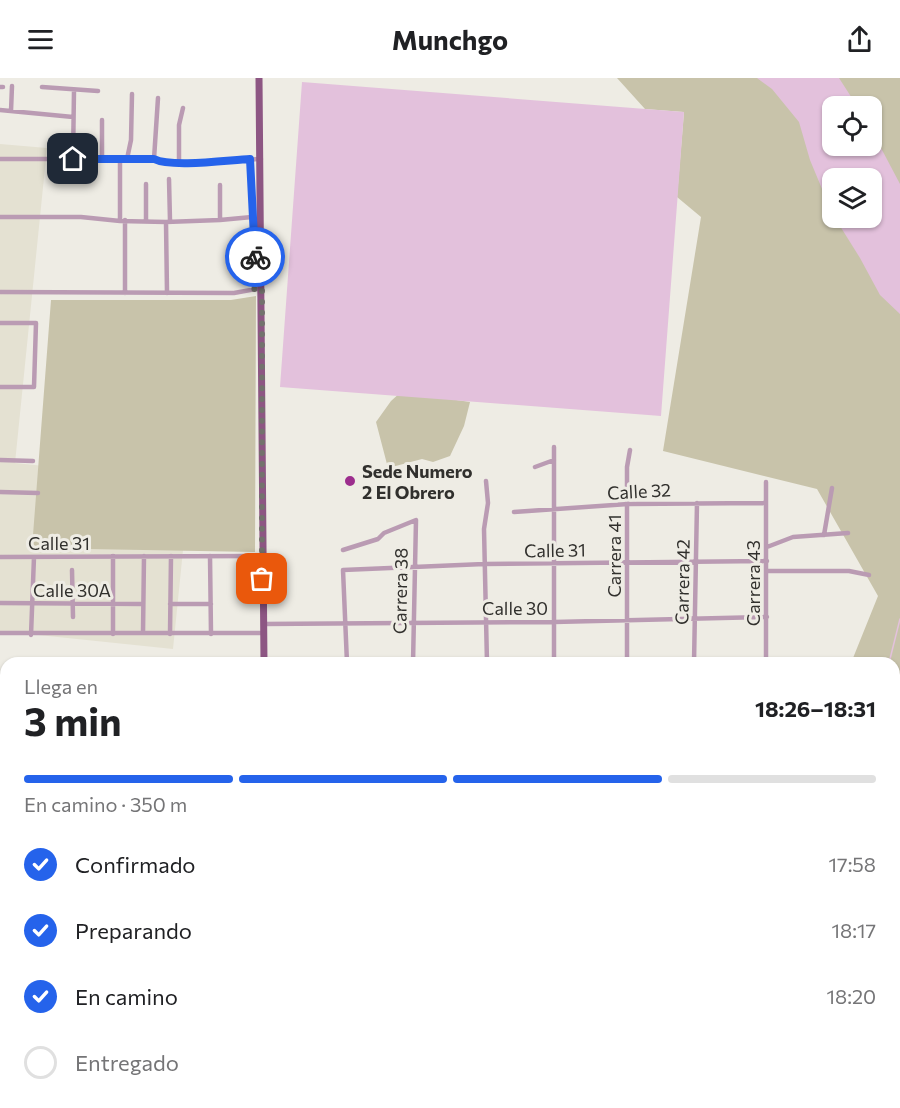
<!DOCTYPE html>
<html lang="es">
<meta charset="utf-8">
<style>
:root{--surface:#fff;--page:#f6f6f6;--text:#202124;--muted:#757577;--line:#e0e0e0;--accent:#2563eb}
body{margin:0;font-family:Commissioner,sans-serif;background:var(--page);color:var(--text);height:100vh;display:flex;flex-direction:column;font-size:22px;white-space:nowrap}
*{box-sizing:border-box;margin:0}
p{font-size:20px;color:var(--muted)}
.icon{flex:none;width:33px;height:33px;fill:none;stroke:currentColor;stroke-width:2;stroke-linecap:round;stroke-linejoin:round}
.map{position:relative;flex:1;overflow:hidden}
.details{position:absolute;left:0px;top:579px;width:900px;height:452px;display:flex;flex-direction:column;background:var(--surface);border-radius:18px 18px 0 0;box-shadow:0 2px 4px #0004}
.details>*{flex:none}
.fabs{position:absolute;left:822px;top:18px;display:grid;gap:12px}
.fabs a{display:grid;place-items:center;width:60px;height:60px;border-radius:12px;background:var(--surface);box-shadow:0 2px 4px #0004;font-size:30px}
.pin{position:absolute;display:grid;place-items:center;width:51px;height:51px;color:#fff;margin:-26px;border-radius:12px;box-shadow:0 3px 9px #0006}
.courier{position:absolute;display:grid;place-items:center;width:60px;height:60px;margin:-30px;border:4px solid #2563eb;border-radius:50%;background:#fff;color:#222;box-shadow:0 2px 8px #0007}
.summary em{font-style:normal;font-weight:700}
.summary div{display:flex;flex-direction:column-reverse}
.summary{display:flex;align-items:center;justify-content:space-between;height:102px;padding:0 24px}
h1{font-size:39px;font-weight:700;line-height:45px}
.bar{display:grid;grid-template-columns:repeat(4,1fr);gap:9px 6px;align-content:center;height:72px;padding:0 24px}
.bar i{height:8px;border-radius:4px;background:var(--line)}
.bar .active{background:var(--accent)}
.bar p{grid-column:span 4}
ol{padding:0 24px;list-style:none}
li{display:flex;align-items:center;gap:18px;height:66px}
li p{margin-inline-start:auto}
li .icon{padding:6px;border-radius:50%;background:var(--accent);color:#fff;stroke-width:4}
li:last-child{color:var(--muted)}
li i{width:33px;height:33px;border:3px solid var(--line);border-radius:50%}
header{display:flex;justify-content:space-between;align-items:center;height:78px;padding:0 24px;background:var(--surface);font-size:27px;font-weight:700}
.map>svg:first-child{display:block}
</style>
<header><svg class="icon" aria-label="menu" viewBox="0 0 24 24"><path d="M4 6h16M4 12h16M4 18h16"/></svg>Munchgo<svg class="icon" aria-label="share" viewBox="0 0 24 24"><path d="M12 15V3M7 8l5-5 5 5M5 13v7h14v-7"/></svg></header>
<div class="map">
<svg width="900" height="1030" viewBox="0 0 900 1030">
<rect width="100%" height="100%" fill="#eeece4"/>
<path fill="#e4e1d2" d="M0,66L47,70L15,385L190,403L173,571L0,553Z
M20,1025H257V1030H20Z"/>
<path fill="#c8c3aa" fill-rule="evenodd" d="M617,0H900V1030H732L750,1024H894V585H851L878,518L817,411L663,373L701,139L677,119L684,34L645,31ZM832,28H872V68H832ZM832,100H872V140H832Z
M256,218L255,474L32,470L51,222H231Z
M401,314L470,324L464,348L450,378L433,384L422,381L388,390L376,344L391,323Z"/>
<path fill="#e3c1dc" d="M757,0H839L857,28H832V68H872V53L900,106V236L880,217L860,180L835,140H872V100H832V135L810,82L799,44L772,11Z
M302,4L684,34L661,338L280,309Z"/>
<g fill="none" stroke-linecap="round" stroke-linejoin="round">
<path stroke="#e3c1dc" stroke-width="1.5" d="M889,585L900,541"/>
<path stroke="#ba9bb3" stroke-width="4.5" d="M0,9H3
M42,9L98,13
M0,32L73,39
M11,33L12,8
M0,81H154C173,91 236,81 261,81
M73,81L74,12
M102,81V42
M120,81V143
M127,81L131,62L132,16
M154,81L158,20
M250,81C251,124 255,168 254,211
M179,85V47L183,30
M169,101L170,143
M146,106V143
M220,107V142
M0,139H81L120,143L166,144L220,142L252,139
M166,144L167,215
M0,214L234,215L262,210
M125,215V142
M0,245H36L34,309H0
M554,369V585
M0,382L33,383
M535,389L554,382
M486,403L488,425L484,451L487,585
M766,404V585
M0,414L38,415
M514,434L628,426L766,425
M824,457L832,410
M767,469L793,459L848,455
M343,472L378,461L384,455L416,442L413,585
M113,478V556
M210,478L211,556
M0,479L262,478
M72,492L73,539
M767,493H849L869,497
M0,525L143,526
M170,526H211
M263,546L554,544L767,539
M0,555H263
M143,555L144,478
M170,556L171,478
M31,557L34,479
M347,585L343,492L484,486L767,483
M627,585V389L630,372
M694,585L697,425
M894,851L900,853
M534,1024V1030
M341,1030V1024
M416,1030V1024
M630,1030L634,1024
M693,1030L698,1024"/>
<path stroke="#8d5683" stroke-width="7" d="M259,0L264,585
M267,1030V1024"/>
</g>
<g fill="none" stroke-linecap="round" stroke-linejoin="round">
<path stroke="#73726d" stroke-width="6" stroke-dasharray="0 10.8" d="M255,179L254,211L262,210V501"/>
<path stroke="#2563eb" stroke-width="8" d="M73,81H154C172,90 228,82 250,81L255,179"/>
</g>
<circle fill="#9c2d8d" stroke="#eeece4" stroke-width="2" cx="350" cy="403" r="6"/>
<g text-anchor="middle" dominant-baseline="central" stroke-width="6" stroke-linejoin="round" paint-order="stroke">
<g font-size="18" font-weight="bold" fill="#31302d" stroke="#eeece4" text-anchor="start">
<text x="362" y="393">Sede Numero<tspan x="362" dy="21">2 El Obrero</tspan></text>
</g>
<g font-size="18" fill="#31302d" stroke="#eeece4">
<text transform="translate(639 413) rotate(-3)">Calle 32</text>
<text x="59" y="465">Calle 31</text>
<text transform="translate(555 472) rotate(-1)">Calle 31</text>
<text transform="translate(614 478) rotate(-90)">Carrera 41</text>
<text transform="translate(682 504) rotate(-89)">Carrera 42</text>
<text transform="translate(753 505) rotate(-90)">Carrera 43</text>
<text x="72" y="512">Calle 30A</text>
<text transform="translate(400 513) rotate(-89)">Carrera 38</text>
<text x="515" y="530">Calle 30</text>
</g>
</g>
</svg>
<div class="fabs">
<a><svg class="icon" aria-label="locate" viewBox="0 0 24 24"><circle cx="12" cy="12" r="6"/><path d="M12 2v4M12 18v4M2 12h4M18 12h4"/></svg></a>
<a><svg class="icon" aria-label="layers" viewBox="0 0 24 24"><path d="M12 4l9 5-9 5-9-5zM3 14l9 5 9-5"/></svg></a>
</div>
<div class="pin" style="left:262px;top:501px;background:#ea580c"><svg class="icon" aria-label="bag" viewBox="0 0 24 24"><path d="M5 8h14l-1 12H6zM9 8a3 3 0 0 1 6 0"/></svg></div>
<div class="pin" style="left:73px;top:81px;background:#1f2937"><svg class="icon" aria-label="home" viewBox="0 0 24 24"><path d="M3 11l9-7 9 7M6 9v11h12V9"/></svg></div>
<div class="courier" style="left:255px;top:179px"><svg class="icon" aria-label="bike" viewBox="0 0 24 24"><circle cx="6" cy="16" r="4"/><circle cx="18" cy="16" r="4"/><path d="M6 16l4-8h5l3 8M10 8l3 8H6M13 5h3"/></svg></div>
<section class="details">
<div class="summary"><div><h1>3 min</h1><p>Llega en</p></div><em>18:26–18:31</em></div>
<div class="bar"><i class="active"></i><i class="active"></i><i class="active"></i><i></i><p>En camino · 350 m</p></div>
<ol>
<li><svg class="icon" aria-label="check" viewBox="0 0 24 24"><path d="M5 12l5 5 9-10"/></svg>Confirmado<p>17:58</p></li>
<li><svg class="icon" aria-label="check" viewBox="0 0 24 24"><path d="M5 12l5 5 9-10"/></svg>Preparando<p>18:17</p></li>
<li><svg class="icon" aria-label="check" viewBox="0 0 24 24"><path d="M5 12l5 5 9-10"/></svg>En camino<p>18:20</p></li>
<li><i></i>Entregado</li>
</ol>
</section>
</div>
